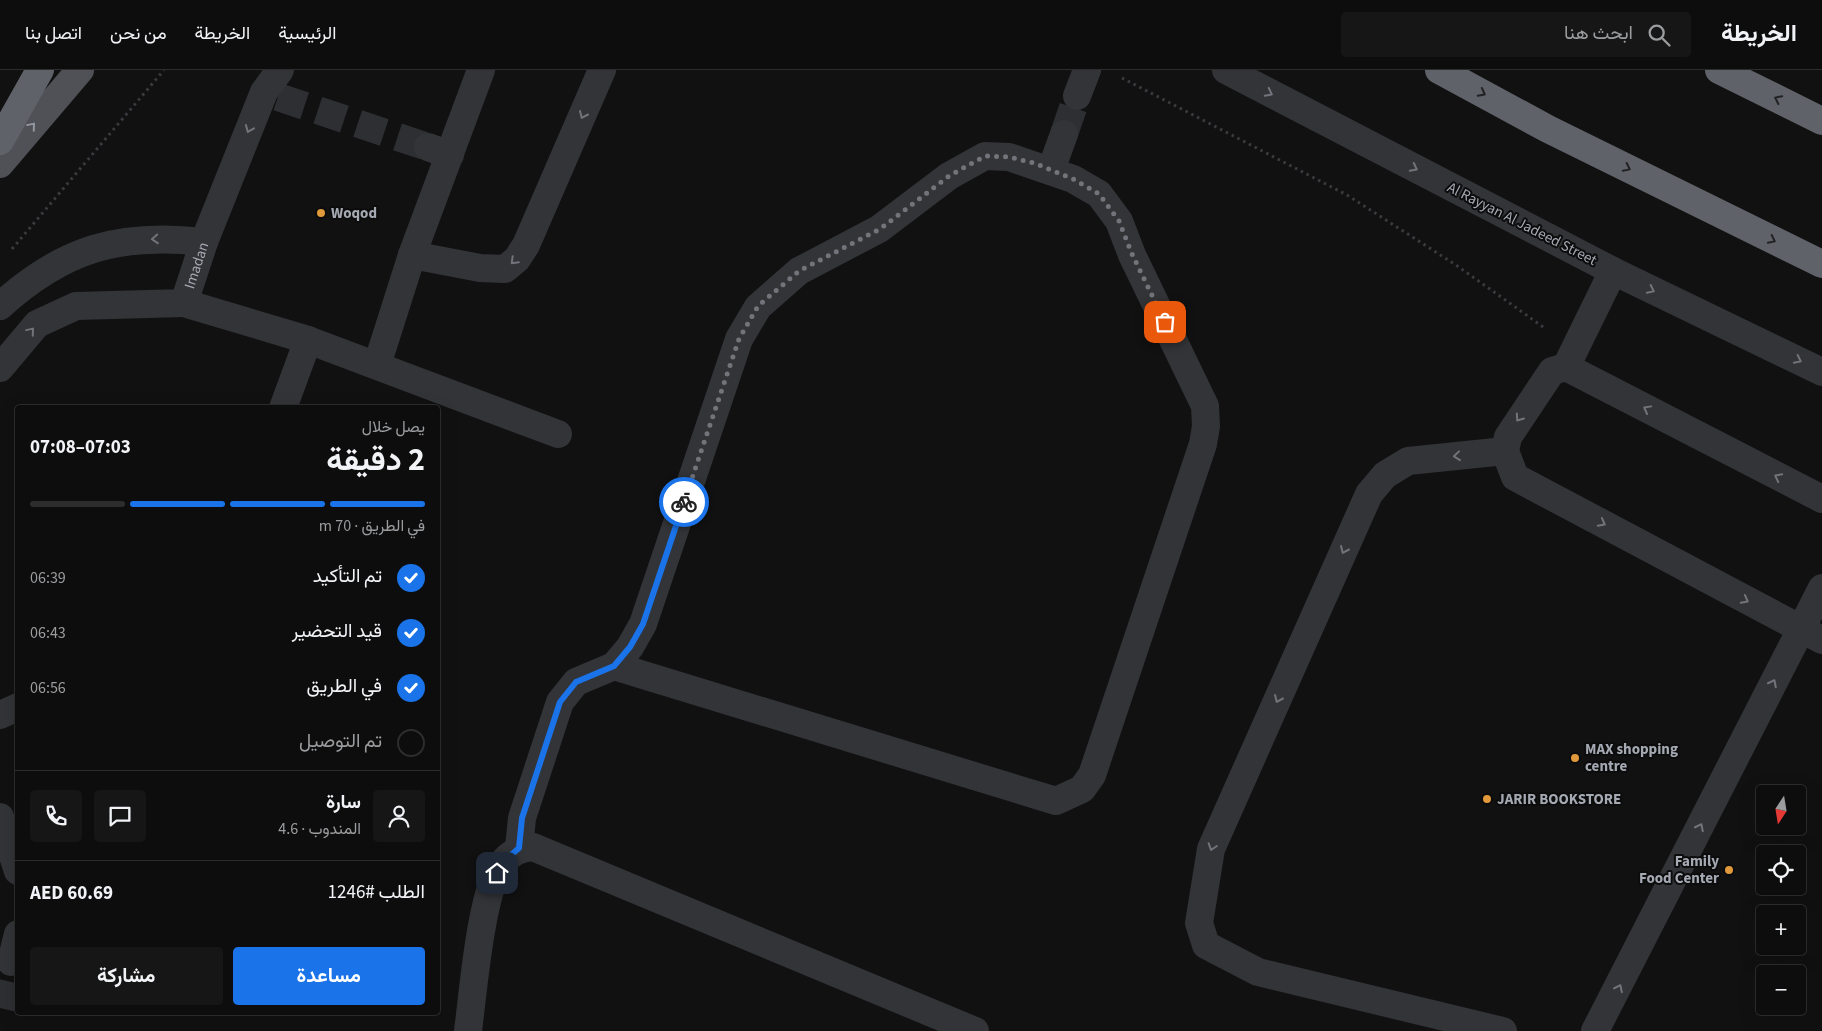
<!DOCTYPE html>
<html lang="ar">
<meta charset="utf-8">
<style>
:root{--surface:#0d0d0e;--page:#161617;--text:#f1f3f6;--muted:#9a9c9e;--line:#2d2d2e;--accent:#1a73e8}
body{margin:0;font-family:"Source Sans 3",Vazirmatn,sans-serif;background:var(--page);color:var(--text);direction:rtl;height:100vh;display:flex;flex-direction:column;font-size:19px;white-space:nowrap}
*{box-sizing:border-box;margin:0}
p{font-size:16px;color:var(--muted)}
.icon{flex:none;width:28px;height:28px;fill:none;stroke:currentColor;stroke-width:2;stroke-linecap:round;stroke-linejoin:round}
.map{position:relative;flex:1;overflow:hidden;direction:ltr}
.panel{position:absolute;left:15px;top:335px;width:425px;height:610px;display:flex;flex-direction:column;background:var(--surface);border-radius:5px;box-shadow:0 5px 20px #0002,0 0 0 1px var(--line);direction:rtl}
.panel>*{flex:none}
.needle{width:32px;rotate:192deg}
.tools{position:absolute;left:1756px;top:715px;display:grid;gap:10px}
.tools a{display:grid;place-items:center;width:50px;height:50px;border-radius:5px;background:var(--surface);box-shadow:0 5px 20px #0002,0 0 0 1px var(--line);font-size:25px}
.pin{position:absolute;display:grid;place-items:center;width:42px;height:42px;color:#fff;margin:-21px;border-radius:10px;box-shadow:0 2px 8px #0006}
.courier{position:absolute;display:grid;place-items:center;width:50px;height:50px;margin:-25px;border:4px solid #1a73e8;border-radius:50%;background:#fff;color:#222;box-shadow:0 1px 6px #0007}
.headline em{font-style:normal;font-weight:700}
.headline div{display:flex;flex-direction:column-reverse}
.headline{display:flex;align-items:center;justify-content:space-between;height:85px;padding:0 15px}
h1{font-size:32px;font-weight:700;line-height:38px}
.bar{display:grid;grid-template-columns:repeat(4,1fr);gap:8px 5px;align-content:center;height:60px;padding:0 15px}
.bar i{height:6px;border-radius:4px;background:var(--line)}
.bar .on{background:var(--accent)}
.bar p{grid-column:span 4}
.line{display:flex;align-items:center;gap:12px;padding:0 15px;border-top:1px solid var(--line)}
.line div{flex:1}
.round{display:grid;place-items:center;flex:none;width:52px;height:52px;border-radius:5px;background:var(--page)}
ol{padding:0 15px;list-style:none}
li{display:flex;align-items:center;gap:15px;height:55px}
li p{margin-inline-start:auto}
li .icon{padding:5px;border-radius:50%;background:var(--accent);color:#fff;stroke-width:4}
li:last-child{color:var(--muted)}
li i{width:28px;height:28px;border:2px solid var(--line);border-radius:50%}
.cta{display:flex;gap:10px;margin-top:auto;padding:10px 15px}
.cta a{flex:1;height:58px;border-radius:5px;background:var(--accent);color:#fff;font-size:20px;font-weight:700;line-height:58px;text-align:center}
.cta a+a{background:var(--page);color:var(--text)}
header{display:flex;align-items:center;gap:30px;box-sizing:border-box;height:70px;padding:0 25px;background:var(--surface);border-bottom:1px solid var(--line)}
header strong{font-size:24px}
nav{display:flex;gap:28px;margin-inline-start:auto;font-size:18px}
.search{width:350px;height:45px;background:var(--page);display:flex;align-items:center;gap:12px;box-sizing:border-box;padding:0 18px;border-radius:5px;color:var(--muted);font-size:19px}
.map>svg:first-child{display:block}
</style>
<header>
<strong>الخريطة</strong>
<div class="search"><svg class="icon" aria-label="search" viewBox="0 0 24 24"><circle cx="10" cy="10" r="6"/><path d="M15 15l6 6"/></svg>ابحث هنا</div>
<nav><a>الرئيسية</a><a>الخريطة</a><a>من نحن</a><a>اتصل بنا</a></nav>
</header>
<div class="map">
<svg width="1822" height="961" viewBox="0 0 1822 961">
<rect width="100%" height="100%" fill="#111112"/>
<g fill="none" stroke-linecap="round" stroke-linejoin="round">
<path stroke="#2e2f32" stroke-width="28" stroke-dasharray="28 14" stroke-linecap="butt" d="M278,27L428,77
M1064,64L1077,26
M0,938L11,892"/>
<path stroke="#393b3e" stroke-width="3" stroke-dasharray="2.5 4" stroke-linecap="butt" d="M1122,8L1347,125L1456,195L1546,259
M12,179L164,0"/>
<g stroke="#333437" stroke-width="28">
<path d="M1226,0L1613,201L1822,302"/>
<path d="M1077,26L1087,0"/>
<path d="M428,77L450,85"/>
<path d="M1051,100L1064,64"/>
<path d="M412,185L480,198L505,199L517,189L526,175L602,0"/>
<path d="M184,233L308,270L558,364"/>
<path d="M0,236C63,179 119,162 204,172"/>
<path d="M377,295L412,185L481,0"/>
<path d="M1566,297L1613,201"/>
<path id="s1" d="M0,298L37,254L76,236L184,233L204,172L264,22L280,0"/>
<path d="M283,338L308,270"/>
<path d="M1822,429L1566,297L1552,301L1508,367L1505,381L1515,407L1822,570"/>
<path d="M0,645L18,637"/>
<path d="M0,747L18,801"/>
<path d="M519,778L522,748L560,632L576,612L614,596L630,577L643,554L739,269L758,237L799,201L879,159L949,106L985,86L1009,87L1073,109L1099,124L1119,151L1132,185L1205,336L1206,356L1203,374L1092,705L1082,719L1056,731L614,596"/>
<path d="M11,892L18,864"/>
<path d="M468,961C473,924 481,818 503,792C512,782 520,778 533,777L975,961"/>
<path d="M1503,961L1258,902L1206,875L1199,853L1211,779L1369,424L1385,405L1408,391L1505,381"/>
<path d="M1595,961L1822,518"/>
</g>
<path stroke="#4f5156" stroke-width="28" d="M0,94L80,0"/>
<path stroke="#5f6268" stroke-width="28" d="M1439,0L1548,59L1822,194
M1719,0L1822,51
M0,71L40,0"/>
</g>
<defs><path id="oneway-chevron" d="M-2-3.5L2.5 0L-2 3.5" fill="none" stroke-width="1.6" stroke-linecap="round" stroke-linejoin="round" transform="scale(1.25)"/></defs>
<g stroke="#71747b">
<use href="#oneway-chevron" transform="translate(1269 23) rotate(27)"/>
<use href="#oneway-chevron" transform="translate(583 45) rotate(114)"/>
<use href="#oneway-chevron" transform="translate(249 59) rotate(112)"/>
<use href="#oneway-chevron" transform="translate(1414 98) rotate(27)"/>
<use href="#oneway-chevron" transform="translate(155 169) rotate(176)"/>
<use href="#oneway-chevron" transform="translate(514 191) rotate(135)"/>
<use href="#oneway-chevron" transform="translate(1651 220) rotate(26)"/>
<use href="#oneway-chevron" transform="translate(31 261) rotate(-50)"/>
<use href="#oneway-chevron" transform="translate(1798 290) rotate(26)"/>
<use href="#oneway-chevron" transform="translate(1647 339) rotate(-151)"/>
<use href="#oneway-chevron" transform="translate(1519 348) rotate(125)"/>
<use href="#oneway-chevron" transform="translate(1457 386) rotate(174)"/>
<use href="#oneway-chevron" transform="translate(1778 407) rotate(-153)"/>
<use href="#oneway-chevron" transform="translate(1602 453) rotate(28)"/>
<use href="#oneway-chevron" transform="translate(1344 480) rotate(114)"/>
<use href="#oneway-chevron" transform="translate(1745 530) rotate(28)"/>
<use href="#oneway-chevron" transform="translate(1773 613) rotate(-63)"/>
<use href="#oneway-chevron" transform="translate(1278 629) rotate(114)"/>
<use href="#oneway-chevron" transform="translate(1700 757) rotate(-63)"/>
<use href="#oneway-chevron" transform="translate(1212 777) rotate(108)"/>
<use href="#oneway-chevron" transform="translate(1619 918) rotate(-64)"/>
</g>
<g stroke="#212224">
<use href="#oneway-chevron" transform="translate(1482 23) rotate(28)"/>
<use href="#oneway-chevron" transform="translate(1778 29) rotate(-154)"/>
<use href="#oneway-chevron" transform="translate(1627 98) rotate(26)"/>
<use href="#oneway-chevron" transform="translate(1772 170) rotate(26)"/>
</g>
<use stroke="#9397a0" href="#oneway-chevron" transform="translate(32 56) rotate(-50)"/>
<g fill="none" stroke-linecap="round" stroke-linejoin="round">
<path stroke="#71747a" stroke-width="5" stroke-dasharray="0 9" d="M684,432L739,269L758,236L799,201L880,159L949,106L985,86L1009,87L1034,93L1073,109L1099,124L1119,151L1132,184L1165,252"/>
<path stroke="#1a73e8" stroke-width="6" d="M497,803L503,792L519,778L522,748L560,632L576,612L614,596L630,577L643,554L684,432"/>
</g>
<g fill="#e09a3b" stroke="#0c0c0d" stroke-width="2">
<circle cx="321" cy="143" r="5"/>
<circle cx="1575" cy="688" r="5"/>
<circle cx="1487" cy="729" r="5"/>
<circle cx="1729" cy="800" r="5"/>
</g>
<g text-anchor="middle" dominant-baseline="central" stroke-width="4" stroke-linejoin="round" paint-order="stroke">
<g font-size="15" font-weight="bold" fill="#a4a9b2" stroke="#0c0c0d" text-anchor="start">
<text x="331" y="143">Woqod</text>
<text x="1585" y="679">MAX shopping<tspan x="1585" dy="17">centre</tspan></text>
<text x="1497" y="729">JARIR BOOKSTORE</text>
<text x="1719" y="791" text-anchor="end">Family<tspan x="1719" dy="17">Food Center</tspan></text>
</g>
<g font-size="15" fill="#a4a9b2" stroke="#0c0c0d">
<text transform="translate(1522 154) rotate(27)">Al Rayyan Al Jadeed Street</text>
<text stroke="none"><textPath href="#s1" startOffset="248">Imadan</textPath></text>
</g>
</g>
</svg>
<div class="tools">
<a><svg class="needle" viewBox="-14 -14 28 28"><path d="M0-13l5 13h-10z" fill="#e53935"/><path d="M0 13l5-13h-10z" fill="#9a9c9e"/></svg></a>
<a><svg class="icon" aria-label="locate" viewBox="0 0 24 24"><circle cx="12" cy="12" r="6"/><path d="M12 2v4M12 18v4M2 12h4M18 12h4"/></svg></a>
<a>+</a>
<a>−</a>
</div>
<div class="pin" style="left:1165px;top:252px;background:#ea580c"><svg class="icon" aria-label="bag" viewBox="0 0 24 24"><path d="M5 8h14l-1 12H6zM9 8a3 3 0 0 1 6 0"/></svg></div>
<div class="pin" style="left:497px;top:803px;background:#1f2937"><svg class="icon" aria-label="home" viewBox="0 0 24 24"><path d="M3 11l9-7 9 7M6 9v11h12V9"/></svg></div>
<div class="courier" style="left:684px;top:432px"><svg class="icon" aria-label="bike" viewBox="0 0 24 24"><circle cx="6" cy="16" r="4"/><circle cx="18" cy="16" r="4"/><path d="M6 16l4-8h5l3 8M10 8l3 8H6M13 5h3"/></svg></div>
<section class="panel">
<div class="headline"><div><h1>2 دقيقة</h1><p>يصل خلال</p></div><em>07:03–07:08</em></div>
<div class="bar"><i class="on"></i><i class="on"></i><i class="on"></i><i></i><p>في الطريق · 70 m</p></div>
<ol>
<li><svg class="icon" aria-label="check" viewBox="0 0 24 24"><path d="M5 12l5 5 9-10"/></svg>تم التأكيد<p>06:39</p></li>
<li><svg class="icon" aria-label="check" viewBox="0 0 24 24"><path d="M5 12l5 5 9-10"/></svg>قيد التحضير<p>06:43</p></li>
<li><svg class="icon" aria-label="check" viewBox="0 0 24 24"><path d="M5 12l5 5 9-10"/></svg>في الطريق<p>06:56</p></li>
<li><i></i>تم التوصيل</li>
</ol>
<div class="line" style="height:90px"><a class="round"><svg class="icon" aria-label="person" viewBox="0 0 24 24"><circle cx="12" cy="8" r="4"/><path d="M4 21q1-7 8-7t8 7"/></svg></a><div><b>سارة</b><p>المندوب · 4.6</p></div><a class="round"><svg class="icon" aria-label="chat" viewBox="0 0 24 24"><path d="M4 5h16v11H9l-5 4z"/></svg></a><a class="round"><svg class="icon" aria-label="phone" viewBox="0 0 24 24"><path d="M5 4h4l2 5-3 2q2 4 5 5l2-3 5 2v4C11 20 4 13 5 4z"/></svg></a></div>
<div class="line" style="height:65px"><div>الطلب #1246</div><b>AED 60.69</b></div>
<div class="cta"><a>مساعدة</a><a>مشاركة</a></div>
</section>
</div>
